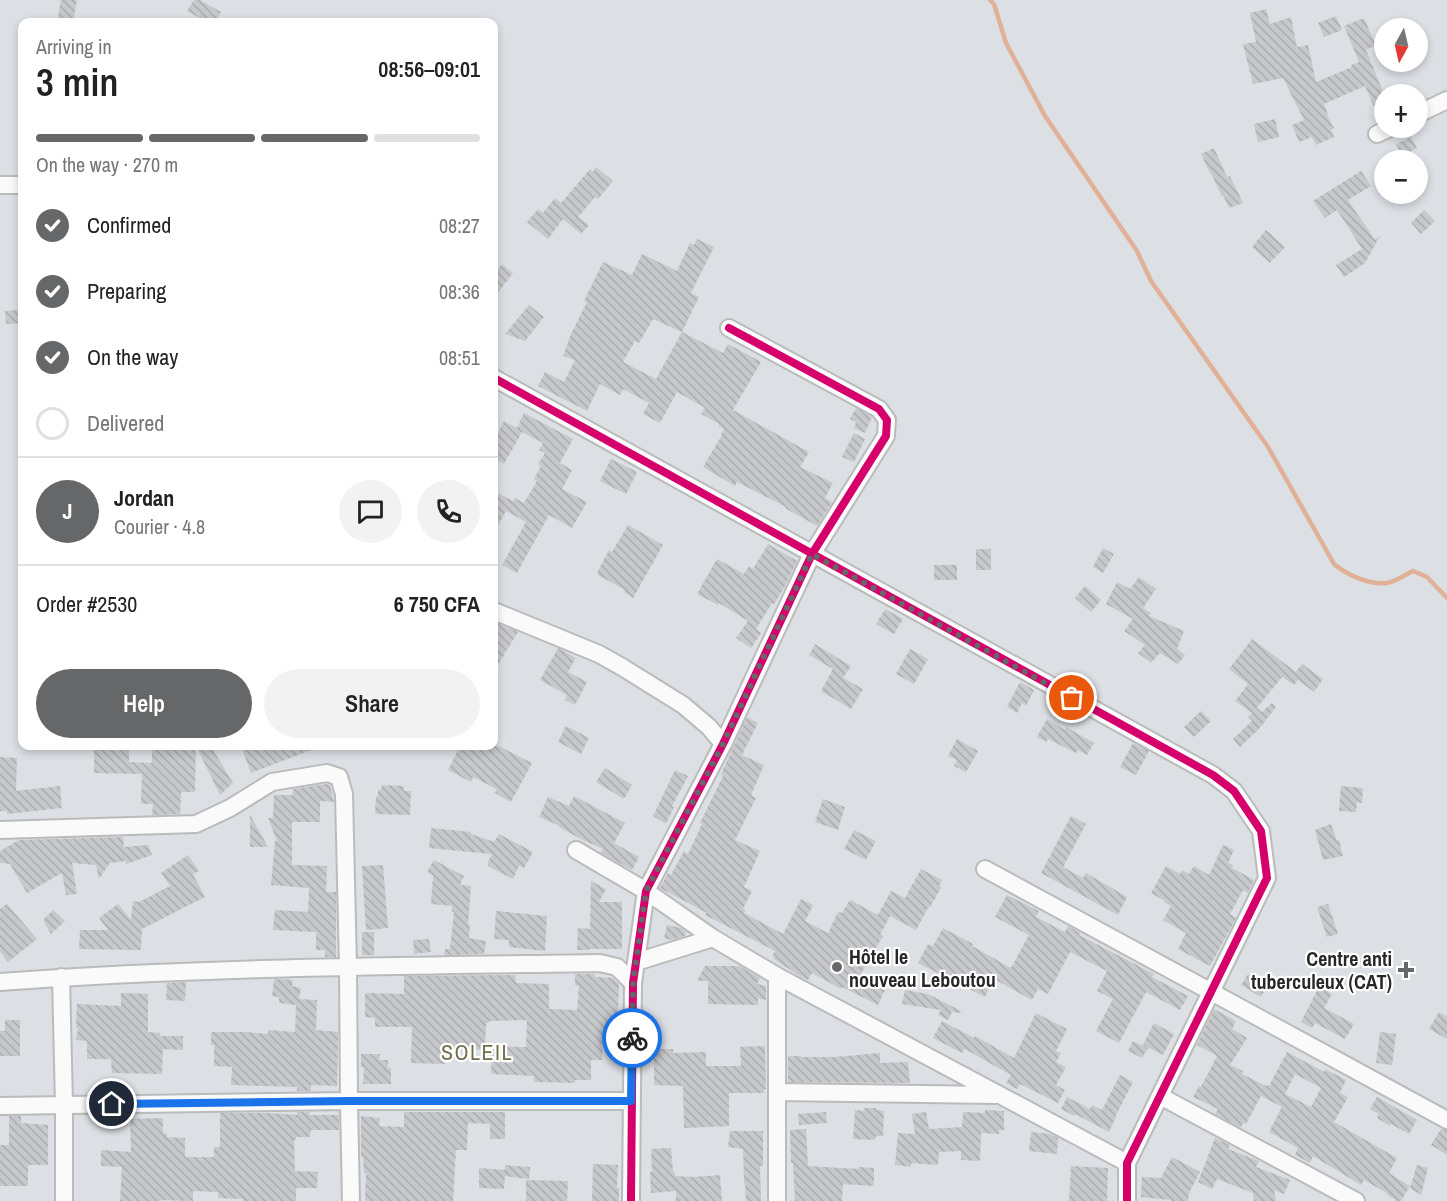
<!DOCTYPE html>
<meta charset="utf-8">
<style>
:root{--surface:#fff;--page:#f2f2f2;--text:#222;--muted:#767676;--line:#e0e0e0;--accent:#666769}
body{margin:0;font-family:"Archivo Narrow",sans-serif;background:var(--page);color:var(--text);height:100vh;display:flex;flex-direction:column;font-size:22px;white-space:nowrap}
*{box-sizing:border-box;margin:0}
p{font-size:20px;color:var(--muted)}
.icon{flex:none;width:33px;height:33px;fill:none;stroke:currentColor;stroke-width:2;stroke-linecap:round;stroke-linejoin:round}
.map{position:relative;flex:1;overflow:hidden}
.sheet{position:absolute;left:18px;top:18px;width:480px;height:732px;display:flex;flex-direction:column;background:var(--surface);border-radius:12px;box-shadow:0 3px 9px #0003}
.sheet>*{flex:none}
.needle{width:39px;rotate:188deg}
.controls{position:absolute;left:1374px;top:18px;display:grid;gap:12px}
.controls a{display:grid;place-items:center;width:54px;height:54px;border-radius:50%;background:var(--surface);box-shadow:0 3px 9px #0003;font-size:30px}
.pin{position:absolute;display:grid;place-items:center;width:51px;height:51px;color:#fff;margin:-26px;border:3px solid #fff;border-radius:50%;box-shadow:0 2px 6px #0007}
.courier{position:absolute;display:grid;place-items:center;width:60px;height:60px;margin:-30px;border:4px solid #1a73e8;border-radius:50%;background:#fff;color:#222;box-shadow:0 2px 8px #0007}
.head em{font-style:normal;font-weight:600}
.head div{display:flex;flex-direction:column-reverse}
.head{display:flex;align-items:center;justify-content:space-between;height:102px;padding:0 18px}
h1{font-size:39px;font-weight:600;line-height:45px}
.bar{display:grid;grid-template-columns:repeat(4,1fr);gap:9px 6px;align-content:center;height:72px;padding:0 18px}
.bar i{height:8px;border-radius:4px;background:var(--line)}
.bar .active{background:var(--accent)}
.bar p{grid-column:span 4}
.line{display:flex;align-items:center;gap:15px;padding:0 18px;border-top:2px solid var(--line)}
.line div{flex:1}
.round{display:grid;place-items:center;flex:none;width:63px;height:63px;border-radius:32px;background:var(--page)}
ol{padding:0 18px;list-style:none}
li{display:flex;align-items:center;gap:18px;height:66px}
li p{margin-inline-start:auto}
li .icon{padding:6px;border-radius:50%;background:var(--accent);color:#fff;stroke-width:4}
li:last-child{color:var(--muted)}
li i{width:33px;height:33px;border:3px solid var(--line);border-radius:50%}
.cta{display:flex;gap:12px;margin-top:auto;padding:12px 18px}
.cta a{flex:1;height:69px;border-radius:36px;background:var(--accent);color:#fff;font-size:24px;font-weight:600;line-height:69px;text-align:center}
.cta a+a{background:var(--page);color:var(--text)}
.map>svg:first-child{display:block}
</style>
<div class="map">
<svg width="1447" height="1201" viewBox="0 0 1447 1201">
<defs>
<pattern id="building-back-hatch" width="6" height="6" patternUnits="userSpaceOnUse" patternTransform="scale(1.5)"><rect width="6" height="6" fill="#c6c8cb"/><path d="M-1 5l2 2M0 0l6 6M5-1l2 2" fill="none" stroke="#aaacae"/></pattern>
</defs>
<rect width="100%" height="100%" fill="#dcdfe4"/>
<g fill="none" stroke-linecap="round" stroke-linejoin="round">
<path stroke="#e0b197" stroke-width="4.5" d="M990,0L994,4L1006,43L1045,116L1137,251L1151,281L1268,447L1334,564C1347,575 1369,585 1387,583C1395,582 1405,575 1413,571L1427,577L1447,598"/>
</g>
<path fill="url(#building-back-hatch)" fill-rule="evenodd" d="M61,0H77L73,22H57Z
M194,0H200L221,12L215,22H207L187,11Z
M1266,9L1270,24L1291,17L1297,47L1308,45L1316,82L1352,67L1351,65L1359,62L1344,26L1364,18L1376,45L1366,50L1384,94V119L1380,121L1365,86L1324,104L1328,115L1327,116L1334,128L1331,130L1334,137L1316,145L1312,137L1299,142L1292,125L1304,120L1283,78L1253,84L1243,44L1256,42L1250,13Z
M1336,16L1342,30L1324,37L1318,23Z
M1275,119L1279,137L1258,142L1254,124Z
M1411,137L1417,148L1402,156L1396,144Z
M1214,148L1227,177L1230,176L1243,203L1229,208L1223,195L1222,196L1211,173H1210L1201,154Z
M596,167L613,181L598,199L595,197L578,217L589,225L581,234L563,219L548,239L527,222L538,209L543,213L555,198L561,203L590,169L593,172Z
M1361,171L1371,186L1348,200L1375,240L1380,236L1365,263L1344,277L1336,265L1362,249L1337,210L1325,218L1313,201Z
M1424,210L1435,221L1421,234L1411,223Z
M1266,230L1285,247L1270,263L1252,247Z
M697,239L714,247L691,293L699,297L682,332L723,353L728,344L761,362L733,410L809,452L800,467L833,483L825,498L832,502L817,526L785,508L786,507L737,482L735,486L703,467L722,435L721,434L724,429L719,426V424L701,414L705,408L677,392L660,423L643,414L649,403L623,389L620,395L600,384L587,411L538,386L545,372L564,382L575,360L563,356L571,334L587,302L584,301L603,262L632,275L642,254L677,271L690,243L694,245ZM653,319L682,332L656,379L623,362L635,341L639,343Z
M502,264L513,273L494,298V274Z
M529,305L544,317L525,341L505,334Z
M20,310L21,323L6,324L5,311Z
M856,408L872,417L865,433L854,428L856,422L850,419Z
M524,413L573,439L560,463L572,470L562,489L587,502L572,528L549,515L517,573L502,565L526,522L506,511L494,533V491L513,501L515,498L524,503L537,481L534,479L541,466L538,464L545,453L539,450L543,443L522,432L504,464L494,458V440L504,421L517,428Z
M854,433L865,439L854,462L842,457Z
M611,459L637,472L626,494L600,481Z
M628,525L663,545L633,598L624,592L625,590L598,575V571L609,550L612,552Z
M768,544L797,561L784,588L774,604L772,603L756,629L761,633L751,648L736,638L748,621L719,603L718,605L697,594L717,559L744,574L749,566L753,569Z
M1103,548L1114,554L1103,573L1093,567Z
M976,549H991V570H976Z
M934,565H957V580H934Z
M1139,577L1156,589L1143,608L1151,613L1149,616L1184,631L1177,649L1185,655L1178,664L1160,653L1151,663L1138,653L1145,645L1124,631L1133,619L1106,604L1117,582L1130,589Z
M1085,586L1101,600L1091,612L1075,598Z
M885,609L903,619L894,634L876,624Z
M494,622L518,632L494,671Z
M1252,639L1296,672L1302,664L1323,679L1314,692L1298,680L1294,685L1282,677L1255,710L1257,708L1262,712L1272,703L1276,707L1259,729L1240,747L1233,739L1252,721L1248,717L1252,713L1235,701L1248,684L1229,669Z
M815,644L851,666L843,678L863,689L851,709L821,691L833,669L809,655Z
M558,648L576,658L568,672L587,682L575,705L565,700L567,695L540,680Z
M910,649L928,659L914,684L896,674Z
M1020,682L1034,690L1026,706L1022,703L1017,713L1007,707Z
M1201,711L1211,721L1194,737L1184,727Z
M747,717L758,723L742,755L764,765L751,795L756,798L735,840L760,851L744,887L752,891L743,909L745,910L744,913L783,934L801,899L813,905L805,921L828,933L838,912L842,913L850,900L878,915L891,891L905,898L921,869L942,880L939,886L941,888L930,907L929,906L916,930L890,916L880,935L883,936L859,977L885,990L878,1005L842,987L841,989L812,973L808,980L798,975L774,959L773,954L775,951L705,915L707,913L660,888L668,873L671,875L684,851L688,854L702,824L700,823L723,776L721,774Z
M1047,719L1065,730L1066,727L1094,743L1087,755L1078,750L1076,753L1048,739L1046,742L1037,737Z
M566,726L589,738L581,754L558,742Z
M957,739L978,751L966,772L954,766L957,760L948,756Z
M1133,743L1149,751L1136,775L1120,767Z
M196,746H211L233,783L220,795Z
M196,746L195,792H181L180,814L152,815L153,804H141L142,774L94,773V747L129,748V762L152,763V747Z
M241,746H322L251,773Z
M460,746H499L532,763L511,802L495,793L497,789L473,777L471,782L448,770Z
M0,757L17,758L16,791L60,786L62,808L7,814V811H0Z
M605,768L632,785L624,799L596,782Z
M675,770L688,776L672,806L674,807L666,824L653,816Z
M326,784L330,785L334,802L320,801V822H292V865L327,866L326,892H336V957H325V950H316V932L273,930L275,910L308,912L309,888L271,885L275,841H277L268,818H273L274,795H293V789Z
M382,785L404,786V791H411L410,815L375,814L376,796H378V790H381Z
M1341,786L1363,788L1362,803L1357,802L1356,812L1339,811Z
M574,796L625,823L614,843L639,857L632,870L601,853L603,849L579,838L559,827L560,826L539,817L548,797L569,806Z
M823,799L845,807L838,830L815,822Z
M250,815L268,847H250Z
M1071,816L1086,824L1063,867L1083,878L1086,873L1127,897L1118,915L1041,873Z
M1331,824L1337,841L1339,840L1343,856L1323,860L1315,830Z
M431,828L471,832V834L494,842L499,834L533,852L524,868L519,866L513,879L488,866V862L492,854L429,848Z
M854,830L876,841L866,860L844,849Z
M123,837L124,847L148,845L152,855L126,864V861L110,863L99,879L96,865L72,863L77,894L66,895L62,873L27,893L10,864L0,863V851L19,840Z
M1223,845L1234,850L1228,863L1233,865L1232,868L1254,880L1248,893L1243,890L1230,914L1236,918L1210,966L1178,949L1186,933L1163,920L1171,906L1164,902L1165,901L1151,893L1166,866L1180,874L1182,870L1189,874L1194,866L1209,875Z
M188,855L199,871L193,874L205,897L142,929L141,950L79,949L80,930H108L99,918L118,904L131,920L133,901L139,902L170,886L161,873Z
M434,860L464,876L460,885L471,886L468,925H470L469,938L486,941L484,954L444,955L445,949H450L454,912H452V906L431,904L433,876L427,872Z
M383,865L388,928L366,930L362,866Z
M591,881L606,889L599,902H622V949H589V950H577L578,928L590,929Z
M1007,895L1039,911L1036,917L1065,932L1068,926L1080,933L1079,935L1154,974L1152,977L1188,996L1180,1010L1146,992L1119,1043L1096,1031L1113,999L1097,991L1107,971L1070,952L1048,994L1038,989L1032,1000L994,979L985,997L918,963L928,944L933,946L943,928L973,944L972,946L1011,968L1029,935L995,917Z
M7,904L37,939L8,962L0,951V909Z
M1328,904L1338,934L1327,937L1317,907Z
M53,910L65,921L51,934L43,920Z
M496,911L547,916L545,951L509,947V940L494,939Z
M667,925L681,928L686,932L685,936L671,940L664,938Z
M362,932H374V955H362Z
M429,939L431,952L414,954L413,940Z
M705,966H739L760,978L757,984L766,986V1000L758,998V1005L708,1004V981H697Z
M575,974H595V977L613,978L619,984L618,1013H622L620,1033L603,1032L602,1060H591V1080H575V1083L534,1082V1076L491,1074L492,1046L526,1047L527,1020L489,1021V1023H486L485,1050L445,1049V1064L411,1063L412,1027H375V1018L365,1017V993L404,994V976L515,975L516,983L549,984V1009L577,1010L579,986L575,985Z
M1248,974L1268,985L1261,997L1241,985Z
M274,979L293,980L292,986L301,988L299,999L317,1000L316,1030L338,1032L337,1086L311,1085V1091H297V1087L231,1085L232,1067L214,1066V1045H211V1032H246L268,1034V1030L295,1032L296,1005L279,1003V997L272,996Z
M186,982L185,1001L166,1000L167,983Z
M1319,987L1332,994L1324,1008L1354,1024L1345,1039L1315,1023L1312,1028L1301,1022Z
M905,990L928,994L961,1011L960,1013L952,1012L948,1020L938,1015L941,1010L902,1004Z
M121,993L148,994V1032L160,1033V1036H183V1050L163,1049L162,1074L112,1073L111,1059H87V1041L76,1040L78,1028H76L77,1004L121,1006Z
M1214,1009L1236,1021L1232,1029L1247,1038L1230,1065L1243,1071L1242,1074L1266,1086L1267,1085L1269,1086L1287,1052L1324,1072L1325,1069L1346,1080L1340,1093L1348,1097L1334,1122L1397,1158L1389,1173L1410,1186L1401,1201H1397L1386,1194L1387,1193L1364,1180L1361,1185L1313,1156L1310,1163L1295,1155L1298,1148L1269,1132L1282,1107L1261,1096L1246,1124L1243,1123L1241,1128L1215,1114L1218,1109L1193,1097L1199,1086L1201,1087L1217,1056L1197,1045ZM1295,1074L1321,1088L1311,1107L1285,1094Z
M1439,1012L1447,1017V1039L1429,1029Z
M1036,1013L1067,1029L1056,1051L1061,1053L1056,1062L1066,1067L1056,1085L1065,1090L1058,1103L1020,1084L1017,1089L1006,1083L1011,1075L965,1049L962,1053L933,1038L942,1021L974,1038L975,1036L1014,1058Z
M5,1020H20V1056H0V1031H5Z
M1154,1023L1174,1034L1163,1055L1143,1045Z
M1380,1032L1396,1034L1392,1065L1376,1063Z
M1133,1041L1148,1048L1142,1058L1128,1051Z
M765,1046L766,1089H764V1093H729V1126L684,1128L683,1086L654,1085V1049H673V1053L706,1052V1066H741L740,1047Z
M880,1053V1063L908,1062L910,1083L788,1082V1056H801V1057H835Z
M361,1054H380L379,1060H388V1068H391V1084H363L364,1067H361Z
M1120,1075L1133,1082L1115,1117H1116L1109,1132L1075,1114L1074,1116L1061,1109L1067,1097L1090,1109L1092,1105L1102,1110Z
M1377,1097L1417,1120L1409,1134L1391,1124L1390,1126L1377,1118L1379,1114L1370,1109Z
M864,1108H876V1110L884,1111L883,1136H876L875,1140L853,1139L855,1110L864,1111Z
M985,1110L1004,1111V1130H999V1134L981,1133L980,1161L961,1160V1151L939,1152L938,1165L911,1163V1167L895,1165L898,1133L915,1134L912,1114L926,1112L929,1129L962,1127L963,1112L985,1113Z
M297,1112H310L309,1115H339V1130H311L310,1137H296V1140H294L295,1171L318,1172L317,1188H296V1201H243V1199L218,1198V1192L193,1191V1201L161,1200V1201H120L122,1167L101,1166V1150L131,1152L130,1119L163,1118V1133L167,1134V1137L185,1138V1157H214V1147H220V1113H267L297,1115Z
M404,1112H505V1139H490V1124L468,1123L467,1150H456L453,1201H365L366,1173H364L363,1157H361V1116L380,1118L379,1126L404,1127Z
M826,1112L827,1123L799,1125L798,1114Z
M9,1116H21V1123L48,1125V1165H28V1186H0V1145H9Z
M806,1129L808,1166L859,1169V1167L874,1168V1186L843,1184L842,1201H795L793,1163H791L790,1130Z
M1441,1129L1447,1130V1155L1431,1145Z
M730,1131H763V1166H760L761,1201H746L745,1183H744L743,1149L728,1147Z
M1031,1132L1050,1134L1058,1138L1057,1154L1029,1151Z
M1215,1138L1230,1145L1228,1149L1259,1161L1256,1167L1290,1180L1284,1194L1274,1190L1276,1201H1254L1253,1193L1217,1179L1212,1189L1198,1182Z
M671,1148L673,1172H675V1176L693,1177L720,1175L722,1201H676V1191L651,1193L650,1172H652L651,1149Z
M1172,1157L1200,1172L1189,1193L1188,1201H1171V1200L1141,1197L1142,1177L1161,1178Z
M593,1164L618,1165L617,1188H619V1201H592Z
M505,1165L530,1167L529,1179L505,1176L504,1189L479,1188V1168L505,1170Z
M1417,1165L1428,1168L1421,1195L1410,1188Z
M1071,1166L1108,1168L1107,1201H1069Z
M526,1180L568,1181L567,1201H526Z"/>
<g fill="none" stroke-linecap="round" stroke-linejoin="round">
<defs>
<path id="street" d="M1418,114L1447,100
M1377,134L1390,128
M0,185H22
M494,378L1213,775L1234,791L1261,831L1267,878L1127,1163V1201
M494,611L599,654L622,667L683,705L709,727L723,744
M0,830L196,824L230,808L272,782L327,773L339,777L344,794L348,967L349,1101L351,1201
M576,850L646,891L713,938L777,976L1127,1163
M985,869L1447,1120
M636,962L713,938
M777,976V1201
M61,977L64,1105V1201
M0,982C200,967 400,966 600,963L617,967L633,983
M777,1092L995,1095
M1160,1096L1356,1201
M0,1106L349,1101H631
M631,1201L633,983L646,891L723,744L812,554L886,436L887,420L879,409L729,328"/>
</defs>
<use href="#street" stroke="#babbbb" stroke-width="20"/>
<use href="#street" stroke="#fafafb" stroke-width="16"/>
<defs>
<path id="cycleway" d="M494,378L1213,775L1234,791L1261,831L1267,878L1127,1163V1201
M631,1201L633,983L646,891L723,744L812,554L886,436L887,420L879,409L729,328"/>
</defs>
<use href="#cycleway" stroke="#fff" stroke-width="11"/>
<use href="#cycleway" stroke="#d6006c" stroke-width="8"/>
</g>
<g fill="none" stroke-linecap="round" stroke-linejoin="round">
<path stroke="#666769" stroke-width="6" stroke-dasharray="0 10.8" d="M632,1038L633,983L646,891L723,744L812,554L1072,698"/>
<path stroke="#1a73e8" stroke-width="8" d="M112,1104L348,1101H631L632,1038"/>
</g>
<g fill="#666769" stroke="#fff" stroke-width="2">
<circle cx="837" cy="967" r="6"/>
<path d="M1403 961h6v6h6v6h-6v6h-6v-6h-6v-6h6z"/>
</g>
<g text-anchor="middle" dominant-baseline="central" stroke-width="4.5" stroke-linejoin="round" paint-order="stroke">
<g font-size="20" font-weight="bold" fill="#272727" stroke="#fff" text-anchor="start">
<text x="849" y="956">Hôtel le<tspan x="849" dy="23">nouveau Leboutou</tspan></text>
<text x="1392" y="958" text-anchor="end">Centre anti<tspan x="1392" dy="23">tuberculeux (CAT)</tspan></text>
</g>
<g font-size="22" letter-spacing="1.5" fill="#726f4c" stroke="#fff">
<text x="477" y="1052">SOLEIL</text>
</g>
</g>
</svg>
<div class="controls">
<a><svg class="needle" viewBox="-14 -14 28 28"><path d="M0-13l5 13h-10z" fill="#e53935"/><path d="M0 13l5-13h-10z" fill="#767676"/></svg></a>
<a>+</a>
<a>−</a>
</div>
<div class="pin" style="left:1072px;top:698px;background:#ea580c"><svg class="icon" aria-label="bag" viewBox="0 0 24 24"><path d="M5 8h14l-1 12H6zM9 8a3 3 0 0 1 6 0"/></svg></div>
<div class="pin" style="left:112px;top:1104px;background:#1f2937"><svg class="icon" aria-label="home" viewBox="0 0 24 24"><path d="M3 11l9-7 9 7M6 9v11h12V9"/></svg></div>
<div class="courier" style="left:632px;top:1038px"><svg class="icon" aria-label="bike" viewBox="0 0 24 24"><circle cx="6" cy="16" r="4"/><circle cx="18" cy="16" r="4"/><path d="M6 16l4-8h5l3 8M10 8l3 8H6M13 5h3"/></svg></div>
<section class="sheet">
<div class="head"><div><h1>3 min</h1><p>Arriving in</p></div><em>08:56–09:01</em></div>
<div class="bar"><i class="active"></i><i class="active"></i><i class="active"></i><i></i><p>On the way · 270 m</p></div>
<ol>
<li><svg class="icon" aria-label="check" viewBox="0 0 24 24"><path d="M5 12l5 5 9-10"/></svg>Confirmed<p>08:27</p></li>
<li><svg class="icon" aria-label="check" viewBox="0 0 24 24"><path d="M5 12l5 5 9-10"/></svg>Preparing<p>08:36</p></li>
<li><svg class="icon" aria-label="check" viewBox="0 0 24 24"><path d="M5 12l5 5 9-10"/></svg>On the way<p>08:51</p></li>
<li><i></i>Delivered</li>
</ol>
<div class="line" style="height:108px"><b class="round" style="background:var(--accent);color:#fff">J</b><div><b>Jordan</b><p>Courier · 4.8</p></div><a class="round"><svg class="icon" aria-label="chat" viewBox="0 0 24 24"><path d="M4 5h16v11H9l-5 4z"/></svg></a><a class="round"><svg class="icon" aria-label="phone" viewBox="0 0 24 24"><path d="M5 4h4l2 5-3 2q2 4 5 5l2-3 5 2v4C11 20 4 13 5 4z"/></svg></a></div>
<div class="line" style="height:78px"><div>Order #2530</div><b>6 750 CFA</b></div>
<div class="cta"><a>Help</a><a>Share</a></div>
</section>
</div>
